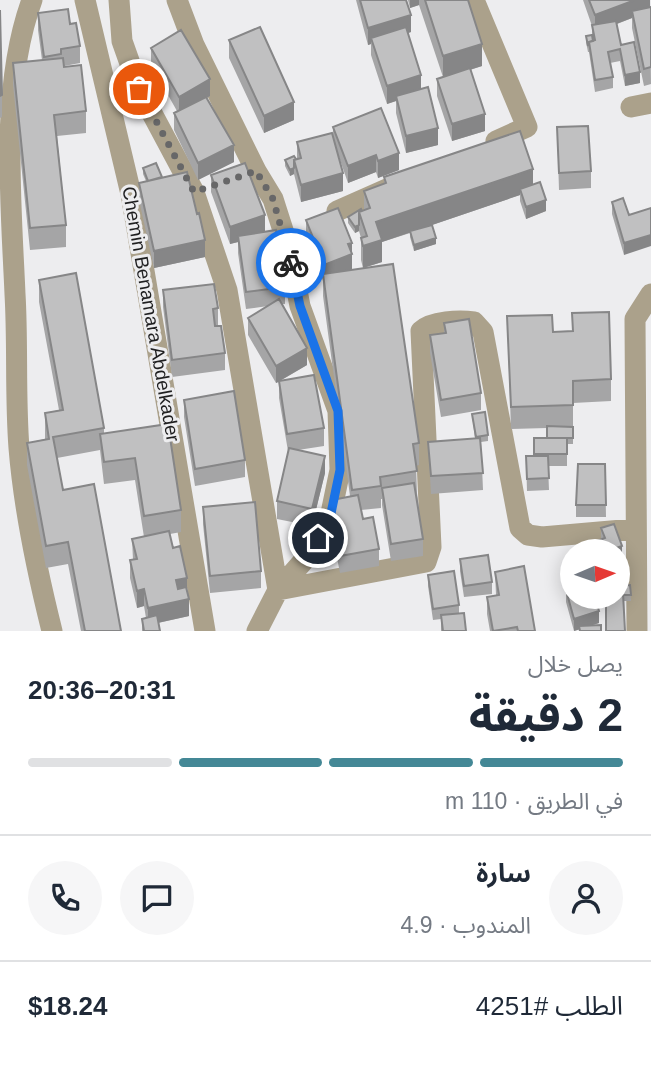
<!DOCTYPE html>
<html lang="ar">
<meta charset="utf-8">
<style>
:root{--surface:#fff;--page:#f6f6f7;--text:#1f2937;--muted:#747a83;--line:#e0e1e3;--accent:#448896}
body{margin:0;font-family:Helvetica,"Noto Sans Arabic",sans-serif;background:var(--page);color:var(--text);direction:rtl;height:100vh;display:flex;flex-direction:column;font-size:26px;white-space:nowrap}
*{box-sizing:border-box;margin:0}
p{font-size:23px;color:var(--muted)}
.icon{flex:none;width:38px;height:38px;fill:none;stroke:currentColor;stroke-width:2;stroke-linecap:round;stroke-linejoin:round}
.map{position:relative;height:631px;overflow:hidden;direction:ltr}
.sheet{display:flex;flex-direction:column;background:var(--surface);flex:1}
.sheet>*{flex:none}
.needle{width:46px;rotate:88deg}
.tools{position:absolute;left:560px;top:539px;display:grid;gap:14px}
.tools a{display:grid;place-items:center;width:70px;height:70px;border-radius:50%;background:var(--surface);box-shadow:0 4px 18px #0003;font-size:35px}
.pin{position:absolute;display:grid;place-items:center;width:60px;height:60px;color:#fff;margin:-30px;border:4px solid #fff;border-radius:50%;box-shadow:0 2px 7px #0007}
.courier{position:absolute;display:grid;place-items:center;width:70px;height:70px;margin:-35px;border:5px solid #1a73e8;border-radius:50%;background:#fff;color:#222;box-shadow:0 2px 9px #0007}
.head em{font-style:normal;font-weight:700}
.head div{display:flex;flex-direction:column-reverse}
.head{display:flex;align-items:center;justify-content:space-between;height:119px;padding:0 28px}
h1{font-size:46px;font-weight:700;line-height:52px}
.bar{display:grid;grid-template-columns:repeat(4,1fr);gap:10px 7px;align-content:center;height:84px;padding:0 28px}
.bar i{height:9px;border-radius:5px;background:var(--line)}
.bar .selected{background:var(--accent)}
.bar p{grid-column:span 4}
.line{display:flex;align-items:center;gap:18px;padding:0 28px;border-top:2px solid var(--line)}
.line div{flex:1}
.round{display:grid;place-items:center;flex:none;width:74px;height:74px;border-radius:37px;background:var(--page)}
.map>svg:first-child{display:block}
</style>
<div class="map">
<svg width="651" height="631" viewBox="0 0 651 631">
<rect width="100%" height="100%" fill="#ededef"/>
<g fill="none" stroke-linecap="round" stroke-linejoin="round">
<path stroke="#aba18b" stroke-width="21" d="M32,0C0,87 11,200 15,294C18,345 15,397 19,448C24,510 37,571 52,631
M85,0L131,194L205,631
M119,0L122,41L139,89L194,192L227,290L278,590L257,631
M177,0L194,45L256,171L273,199L289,249L300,306L338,411L340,470L330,518L306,558L278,590
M474,0L527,127L496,141
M631,107L651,103
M337,211L389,188
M278,590L426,562L431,547L421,331C432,321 459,320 474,322L483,332L520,528L528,535L542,537L634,529
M637,631L635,319L651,294"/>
</g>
<path fill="#a5a5a6" d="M356,0H406L411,32L408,33L421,89L438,145L406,153L396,113V101L387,104L371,55V44L368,45Z
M408,0H468L482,66L470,70L485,131L452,141L437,96V79L443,77L419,5L410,8Z
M583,0H650L651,84L644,86L632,28V18L617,24L621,45L640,83L625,86L620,61L610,63L613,77V88L595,92L589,52H588L586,42V36L592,37V26Z
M0,10L2,95V117L0,118Z
M38,13L70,24L80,46V63L64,66L86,111V133L57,136L66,225V247L30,250L13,85V63L42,60L38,30Z
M229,40L294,120L264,133L229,58Z
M151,48L210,96L207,98L234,162L198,180L174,130V113L177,111L151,65Z
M333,127L399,170L378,178L376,172L348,183L339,157L343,191L301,202L294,174L290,176L285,166V160L297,159V142L333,139Z
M557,127L591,171V188L559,190Z
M143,168L162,177L197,214L205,257L154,268L139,200V183L146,181L143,174Z
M211,175L265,232L285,287V304H282L307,365L280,381L324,428V446L298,450L325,473L312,526L277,519V501L288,451L279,398V382L276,383L248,335V318L268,306L246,309L238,253V242L230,244L211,192Z
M384,177L533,185L546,211L526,219L520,201V195L432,225L436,244L414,251L410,237V233L382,242V262L363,268L361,260V238L359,231L355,233L348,223V217L364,210V191L384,184Z
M612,202L629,215L624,255L612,214Z
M306,220L352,243V270L419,443V465L416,466L417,493L423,539V556L391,561L382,505V499H381V508L361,510L363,519L379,549V566L340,573L332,533V500L350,496L323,296V280L306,237Z
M39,280L104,428V434L168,424L181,510V532L170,534L173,548L187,588L189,616L158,623L160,631H142V619L146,618L144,606L137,608L130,578V560H133L132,539L144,537L135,480L104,484L100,450L57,458L63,490L121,631H81L68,564L46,568L27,465V443L45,439V413L59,410L39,302Z
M163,290L218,308V325L215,326L225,353V370L172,377L163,307Z
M572,313L611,379V401L573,403V444H567V466H548L549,490L527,491L526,456H534V438H547V428L511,429L507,316L553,332L572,331Z
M444,323L481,393V410L441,417L430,353V335L444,333Z
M184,400L245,460V477L195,486L184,417Z
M472,414L488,435V441L481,442L483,490L431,494L428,442L475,439Z
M605,464L606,517H576V505Z
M203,507L261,571V588L210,593L203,524Z
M614,524L622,546V558L618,559V551H589V544L601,540V528Z
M460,559L492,582V594L464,597L460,571Z
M495,572L535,631H490L487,614V597L496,595Z
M428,575L459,605V613L466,631H441V619L433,620L428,586Z
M630,585L631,601H623L622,586Z
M566,590L599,623L574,631L566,602Z"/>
<path fill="#868687" d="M410,0H419V5L410,8Z
M635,0H650V12L632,11V18L595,32V15Z
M411,15V32L373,44L371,38V44L368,45V28Z
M482,44V66L443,78V56Z
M640,72V83L625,86V75Z
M421,75V93L396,96V101L387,104V86Z
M210,79V96L179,114V97Z
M294,102V120L264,133V116Z
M485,114V131L452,141V124Z
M438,128V145L406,153V136Z
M234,145V162L198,180V163Z
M399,153V170L378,178V161Z
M376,155V172L348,183V166Z
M294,168V174L290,176V170Z
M533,169V191L520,189V195L382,242V262L363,268V246L376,222Z
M343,173V191L301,202V185Z
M546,200V211L526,219V207Z
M265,215V232L238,236V242L230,244V227Z
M359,225V231L355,233V227Z
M651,235V246L624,255V243Z
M436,238V244L414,251V245Z
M205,240V257L154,268V251Z
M352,243V271L324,283V265L348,244Z
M307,348V365L276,383V366Z
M325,456V473L312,526V509Z
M622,546V558L618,559V551H613V549Z
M622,575V586L618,588V576Z
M187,578V595L176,597V580Z
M144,589V606L137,608V591Z
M189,599V616L148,625V608Z
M599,611V623L574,631V619Z"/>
<path fill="#c0c0c1" stroke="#868687" stroke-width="2" d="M360,0H406L411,15L368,28Z
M425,0H468L482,44L443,56Z
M589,0H635L595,15Z
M651,7V67L644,69L632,11Z
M68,9L70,24L76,23L80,46L61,49V54L44,57L38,13Z
M0,10L2,95L0,96Z
M616,21L621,45L634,42L640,72L625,75L620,49L608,52L613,77L595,80L589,42L595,40L592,25Z
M260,27L294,102L264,116L229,40Z
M406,27L421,75L387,86L371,38Z
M181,30L210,79L179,97L151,48Z
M592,35L593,41L589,42L588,46L586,36Z
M63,58L64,67L81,65L86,111L54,115L66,225L30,228L13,63Z
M470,68L485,114L452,124L437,79Z
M428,87L438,128L406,136L396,96Z
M206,97L234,145L198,163L174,113Z
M381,108L399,153L378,161L376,155L348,166L333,127Z
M588,126L591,171L559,173L557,127Z
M520,131L533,169L376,222L382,240L363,246L361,238L367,236L359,212L370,208L364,191L386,183L384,177Z
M332,133L343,173L301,185L294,160L301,158L297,142Z
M294,156L296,159L294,160V168L290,170L285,160Z
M156,163L162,177L148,181L143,168Z
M245,163L265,215L230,227L211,175Z
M187,172L197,214L199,213L205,240L154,251L139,183Z
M540,182L546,200L526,207L520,189Z
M623,198L629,215L651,208V235L624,243L612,202Z
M338,208L352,243L348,244L352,254L324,265L306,220Z
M361,209L362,211L359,212V225L355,227L348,217Z
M432,225L436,238L414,245L410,231Z
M276,230L285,287L246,292L238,236Z
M393,264L419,443L413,444L417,471L380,477L381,486L352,490L323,274Z
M76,273L104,428L53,437L63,490L94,484L121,631H85L68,542L46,546L27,443L49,439L45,413L63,410L39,280Z
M214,284L218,308L213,309L215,326H221L225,353L172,360L163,290Z
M279,299L307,348L276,366L248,318Z
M609,312L611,379L573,381V405L511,407L507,316L552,315L553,332L573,331L572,313Z
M469,319L481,393L441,400L430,335L446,333L444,323Z
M314,375L324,428L287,434L279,381Z
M234,391L245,460L195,469L184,400Z
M485,412L488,435L476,437L472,414Z
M168,424L181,510L144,516L135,458L104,462L100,434Z
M547,426L573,427V438H547Z
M480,438L483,473L431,476L428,442Z
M534,438H567V454H534Z
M289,448L325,456L312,509L277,501Z
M526,456H548L549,478L527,479Z
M578,464H605L606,505H576Z
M414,483L423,539L391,544L382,488Z
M358,495L363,519L373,517L379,549L340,556L332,515H335L332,500Z
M255,502L261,571L210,576L203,507Z
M614,524L622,546L613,549L614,551H592L589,544L605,538L601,528Z
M169,531L173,548L180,546L187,578L176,580L178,589L186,587L189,599L148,608L144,589L137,591L130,560L137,559L132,539Z
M488,555L492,582L464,586L460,559Z
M618,563L622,575L618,576Z
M524,566L535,631H518L517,627L493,631L487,597L499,595L495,572Z
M454,571L459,605L433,609L428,575Z
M630,585L631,595H623V593H619L618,586Z
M572,588V597H595L599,611L574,619L566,590Z
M618,593H623L625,631H606V597H618Z
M464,613L466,631H443L441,615Z
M157,615L160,631H144L142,619Z
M601,625V631H580L579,626Z"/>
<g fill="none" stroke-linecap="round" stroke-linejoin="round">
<path stroke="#676768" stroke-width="7" stroke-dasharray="0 12.6" d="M139,89L194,192L256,171L273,199L291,263"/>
<path stroke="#1a73e8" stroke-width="9" d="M291,263L300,306L338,411L340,470L330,518L318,538"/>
</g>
<g text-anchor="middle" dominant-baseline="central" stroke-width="6" stroke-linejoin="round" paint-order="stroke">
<g font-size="19" fill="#1f1f20" stroke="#ededef">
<text transform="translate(151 314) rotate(80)">Chemin Benamara Abdelkader</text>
</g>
</g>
</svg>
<div class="tools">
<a><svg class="needle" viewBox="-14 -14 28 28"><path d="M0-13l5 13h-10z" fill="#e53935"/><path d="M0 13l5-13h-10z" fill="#747a83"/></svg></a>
</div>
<div class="pin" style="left:139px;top:89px;background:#ea580c"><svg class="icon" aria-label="bag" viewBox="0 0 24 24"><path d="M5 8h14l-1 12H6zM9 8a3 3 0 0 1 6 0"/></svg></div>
<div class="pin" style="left:318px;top:538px;background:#1f2937"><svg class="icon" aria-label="home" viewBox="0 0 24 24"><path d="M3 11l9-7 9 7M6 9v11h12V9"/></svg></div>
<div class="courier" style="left:291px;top:263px"><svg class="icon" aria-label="bike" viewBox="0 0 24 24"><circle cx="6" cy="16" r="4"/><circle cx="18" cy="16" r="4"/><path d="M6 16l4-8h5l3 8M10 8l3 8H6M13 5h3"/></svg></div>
</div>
<section class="sheet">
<div class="head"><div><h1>2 دقيقة</h1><p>يصل خلال</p></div><em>20:31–20:36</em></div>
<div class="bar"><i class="selected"></i><i class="selected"></i><i class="selected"></i><i></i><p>في الطريق · 110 m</p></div>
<div class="line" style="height:126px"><a class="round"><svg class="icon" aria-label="person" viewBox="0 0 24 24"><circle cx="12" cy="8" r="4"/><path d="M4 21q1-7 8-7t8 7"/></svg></a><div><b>سارة</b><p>المندوب · 4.9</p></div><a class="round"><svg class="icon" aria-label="chat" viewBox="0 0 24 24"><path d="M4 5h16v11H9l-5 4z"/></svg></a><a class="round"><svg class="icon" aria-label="phone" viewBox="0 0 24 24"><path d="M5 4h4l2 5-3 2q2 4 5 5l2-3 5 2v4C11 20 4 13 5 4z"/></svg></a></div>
<div class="line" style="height:91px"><div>الطلب #4251</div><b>$18.24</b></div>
</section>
